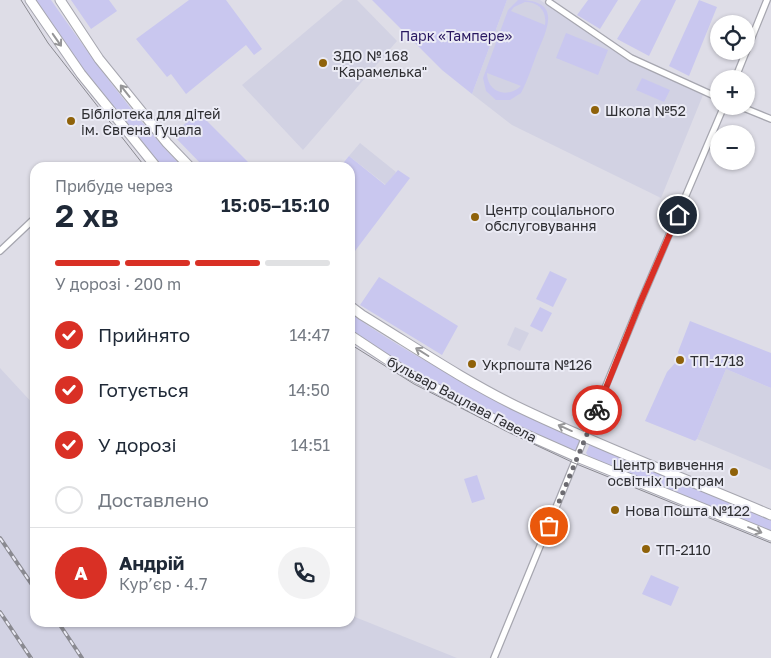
<!DOCTYPE html>
<html lang="uk">
<meta charset="utf-8">
<style>
:root{--surface:#fff;--page:#f2f2f3;--text:#1f2937;--muted:#747a83;--line:#e0e1e3;--accent:#d93025}
body{margin:0;font-family:"Golos Text",sans-serif;background:var(--page);color:var(--text);height:100vh;display:flex;flex-direction:column;font-size:19px;white-space:nowrap}
*{box-sizing:border-box;margin:0}
p{font-size:16px;color:var(--muted)}
.icon{flex:none;width:28px;height:28px;fill:none;stroke:currentColor;stroke-width:2;stroke-linecap:round;stroke-linejoin:round}
.map{position:relative;flex:1;overflow:hidden}
.panel{position:absolute;left:30px;top:162px;width:325px;height:465px;display:flex;flex-direction:column;background:var(--surface);border-radius:15px;box-shadow:0 1px 4px #0004}
.panel>*{flex:none}
.fabs{position:absolute;left:710px;top:15px;display:grid;gap:10px}
.fabs a{display:grid;place-items:center;width:45px;height:45px;border-radius:50%;background:var(--surface);box-shadow:0 1px 4px #0004;font-size:25px}
.pin{position:absolute;display:grid;place-items:center;width:42px;height:42px;color:#fff;margin:-21px;border:2px solid #fff;border-radius:50%;box-shadow:0 1px 5px #0007}
.courier{position:absolute;display:grid;place-items:center;width:50px;height:50px;margin:-25px;border:4px solid #d93025;border-radius:50%;background:#fff;color:#222;box-shadow:0 1px 6px #0007}
.overview em{font-style:normal;font-weight:600}
.overview div{display:flex;flex-direction:column-reverse}
.overview{display:flex;align-items:center;justify-content:space-between;height:85px;padding:0 25px}
h1{font-size:32px;font-weight:600;line-height:38px}
.bar{display:grid;grid-template-columns:repeat(4,1fr);gap:8px 5px;align-content:center;height:60px;padding:0 25px}
.bar i{height:6px;border-radius:4px;background:var(--line)}
.bar .current{background:var(--accent)}
.bar p{grid-column:span 4}
.line{display:flex;align-items:center;gap:12px;padding:0 25px;border-top:1px solid var(--line)}
.line div{flex:1}
.round{display:grid;place-items:center;flex:none;width:52px;height:52px;border-radius:26px;background:var(--page)}
ol{padding:0 25px;list-style:none}
li{display:flex;align-items:center;gap:15px;height:55px}
li p{margin-inline-start:auto}
li .icon{padding:5px;border-radius:50%;background:var(--accent);color:#fff;stroke-width:4}
li:last-child{color:var(--muted)}
li i{width:28px;height:28px;border:2px solid var(--line);border-radius:50%}
.map>svg:first-child{display:block}
</style>
<div class="map">
<svg width="771" height="658" viewBox="0 0 771 658">
<rect width="100%" height="100%" fill="#dedde7"/>
<path fill="#d2d2e3" d="M343,0H357L397,41L303,150L242,85Z
M507,0H540L626,59L703,95L661,198L512,125L472,94Z
M360,143L396,172L386,185L349,156Z
M515,327L529,333L520,351L507,345Z
M0,368L35,406V622H350V615L457,658H0Z
M726,369L771,388V470L697,439Z"/>
<path fill="#c9c7ef" fill-rule="evenodd" d="M34,0H51C92,58 133,116 182,167H163C113,117 73,59 34,0Z
M71,0H109L117,11L91,29Z
M189,0H226L262,49L254,55L246,45L186,94L171,74L167,77L136,39Z
M372,0H507L472,94L442,70Z
M518,0C562,0 548,27 537,53C532,66 528,80 521,93L510,100H496L486,91L483,78L508,10ZM525,2C539,2 547,11 545,25L511,11L514,7ZM487,73L521,86C507,99 487,92 487,73Z
M588,0H618L600,29L577,15Z
M641,0H676L649,56L617,39Z
M699,0L717,7L689,76L669,66Z
M566,33L608,50L598,75L556,58Z
M642,78L670,90L664,102L636,90Z
M199,113L253,167H204L172,134Z
M349,156L385,185L398,170L410,178L352,255L350,253V168L340,167Z
M550,271L567,279L553,307L536,299Z
M379,277L458,326L442,355L360,305Z
M540,307L552,313L542,332L530,326Z
M350,313C420,364 502,400 580,438L581,441L576,450L573,451L512,424L447,389L400,363L350,330Z
M690,321L771,353V388L726,369L697,439L695,441L645,421L667,372L676,362L680,364L683,357L679,355L678,352Z
M590,444L771,518V532L589,457L586,453Z
M477,475L485,499L472,503L464,479Z
M651,575L679,587L671,606L642,594Z"/>
<g fill="none" stroke-linecap="round" stroke-linejoin="round">
<defs>
<path id="minor" d="M549,2L631,58L719,98
M735,79L767,0
M739,106L771,119
M0,251L35,218
M494,658L640,303L724,106"/>
<path id="secondary" d="M30,0L81,74L157,168
M60,0L99,59L167,143L191,168
M350,306L362,315C413,346 463,380 516,406C599,446 686,479 771,515
M350,335L409,374L507,426L577,457L771,536"/>
</defs>
<use href="#minor" stroke="#a6a6af" stroke-width="8"/>
<use href="#secondary" stroke="#a6a6af" stroke-width="11"/>
<use href="#minor" stroke="#fff" stroke-width="5.5"/>
<use href="#secondary" stroke="#fff" stroke-width="9"/>
<path stroke="#8a8a91" stroke-width="1" d="M21,0L48,43L146,168
M350,344L414,384L510,433L574,463L771,543"/>
<defs>
<path id="rail" d="M0,538L35,589
M0,612L31,658
M58,622L82,658"/>
</defs>
<use href="#rail" stroke="#8a8a91" stroke-width="4"/>
<use href="#rail" stroke="#ebebf5" stroke-width="2" stroke-dasharray="5.5" stroke-linecap="butt"/>
</g>
<defs><path id="oneway-shaft" d="M-6 0H5M1.5-3L5.5 0L1.5 3" fill="none" stroke-width="1.6" stroke-linecap="round" stroke-linejoin="round" transform="scale(1.25)"/></defs>
<g stroke="#969698">
<use href="#oneway-shaft" transform="translate(57 40) rotate(55)"/>
<use href="#oneway-shaft" transform="translate(125 91) rotate(-128)"/>
<use href="#oneway-shaft" transform="translate(422 352) rotate(-148)"/>
<use href="#oneway-shaft" transform="translate(565 428) rotate(-156)"/>
<use href="#oneway-shaft" transform="translate(755 530) rotate(22)"/>
</g>
<g fill="none" stroke-linecap="round" stroke-linejoin="round">
<path stroke="#6c6b71" stroke-width="5" stroke-dasharray="0 9" d="M549,526L597,410"/>
<path stroke="#d93025" stroke-width="6" d="M597,410L640,303L678,215"/>
</g>
<g fill="#8f620a" stroke="#ebebf5" stroke-width="2">
<circle cx="323" cy="63" r="5"/>
<circle cx="595" cy="110" r="5"/>
<circle cx="71" cy="121" r="5"/>
<circle cx="475" cy="217" r="5"/>
<circle cx="680" cy="360" r="5"/>
<circle cx="472" cy="364" r="5"/>
<circle cx="734" cy="472" r="5"/>
<circle cx="615" cy="510" r="5"/>
<circle cx="646" cy="549" r="5"/>
</g>
<g text-anchor="middle" dominant-baseline="central" stroke-width="4" stroke-linejoin="round" paint-order="stroke">
<g font-size="14" fill="#291860" stroke="#ebebf5">
<text x="456" y="35">Парк «Тампере»</text>
</g>
<g font-size="14" fill="#2e2e32" stroke="#ebebf5" text-anchor="start">
<text x="333" y="55">ЗДО № 168<tspan x="333" dy="16">"Карамелька"</tspan></text>
<text x="605" y="110">Школа №52</text>
<text x="81" y="113">Бібліотека для дітей<tspan x="81" dy="16">ім. Євгена Гуцала</tspan></text>
<text x="485" y="209">Центр соціального<tspan x="485" dy="16">обслуговування</tspan></text>
<text x="690" y="360">ТП-1718</text>
<text x="482" y="364">Укрпошта №126</text>
<text x="724" y="464" text-anchor="end">Центр вивчення<tspan x="724" dy="16">освітніх програм</tspan></text>
<text x="625" y="510">Нова Пошта №122</text>
<text x="656" y="549">ТП-2110</text>
</g>
<g font-size="14" fill="#2e2e32" stroke="#ebebf5">
<text transform="translate(462 399) rotate(28)">бульвар Вацлава Гавела</text>
</g>
</g>
</svg>
<div class="fabs">
<a><svg class="icon" aria-label="locate" viewBox="0 0 24 24"><circle cx="12" cy="12" r="6"/><path d="M12 2v4M12 18v4M2 12h4M18 12h4"/></svg></a>
<a>+</a>
<a>−</a>
</div>
<div class="pin" style="left:549px;top:526px;background:#ea580c"><svg class="icon" aria-label="bag" viewBox="0 0 24 24"><path d="M5 8h14l-1 12H6zM9 8a3 3 0 0 1 6 0"/></svg></div>
<div class="pin" style="left:678px;top:215px;background:#1f2937"><svg class="icon" aria-label="home" viewBox="0 0 24 24"><path d="M3 11l9-7 9 7M6 9v11h12V9"/></svg></div>
<div class="courier" style="left:597px;top:410px"><svg class="icon" aria-label="bike" viewBox="0 0 24 24"><circle cx="6" cy="16" r="4"/><circle cx="18" cy="16" r="4"/><path d="M6 16l4-8h5l3 8M10 8l3 8H6M13 5h3"/></svg></div>
<section class="panel">
<div class="overview"><div><h1>2 хв</h1><p>Прибуде через</p></div><em>15:05–15:10</em></div>
<div class="bar"><i class="current"></i><i class="current"></i><i class="current"></i><i></i><p>У дорозі · 200 m</p></div>
<ol>
<li><svg class="icon" aria-label="check" viewBox="0 0 24 24"><path d="M5 12l5 5 9-10"/></svg>Прийнято<p>14:47</p></li>
<li><svg class="icon" aria-label="check" viewBox="0 0 24 24"><path d="M5 12l5 5 9-10"/></svg>Готується<p>14:50</p></li>
<li><svg class="icon" aria-label="check" viewBox="0 0 24 24"><path d="M5 12l5 5 9-10"/></svg>У дорозі<p>14:51</p></li>
<li><i></i>Доставлено</li>
</ol>
<div class="line" style="height:90px"><b class="round" style="background:var(--accent);color:#fff">А</b><div><b>Андрій</b><p>Кур’єр · 4.7</p></div><a class="round"><svg class="icon" aria-label="phone" viewBox="0 0 24 24"><path d="M5 4h4l2 5-3 2q2 4 5 5l2-3 5 2v4C11 20 4 13 5 4z"/></svg></a></div>
</section>
</div>
